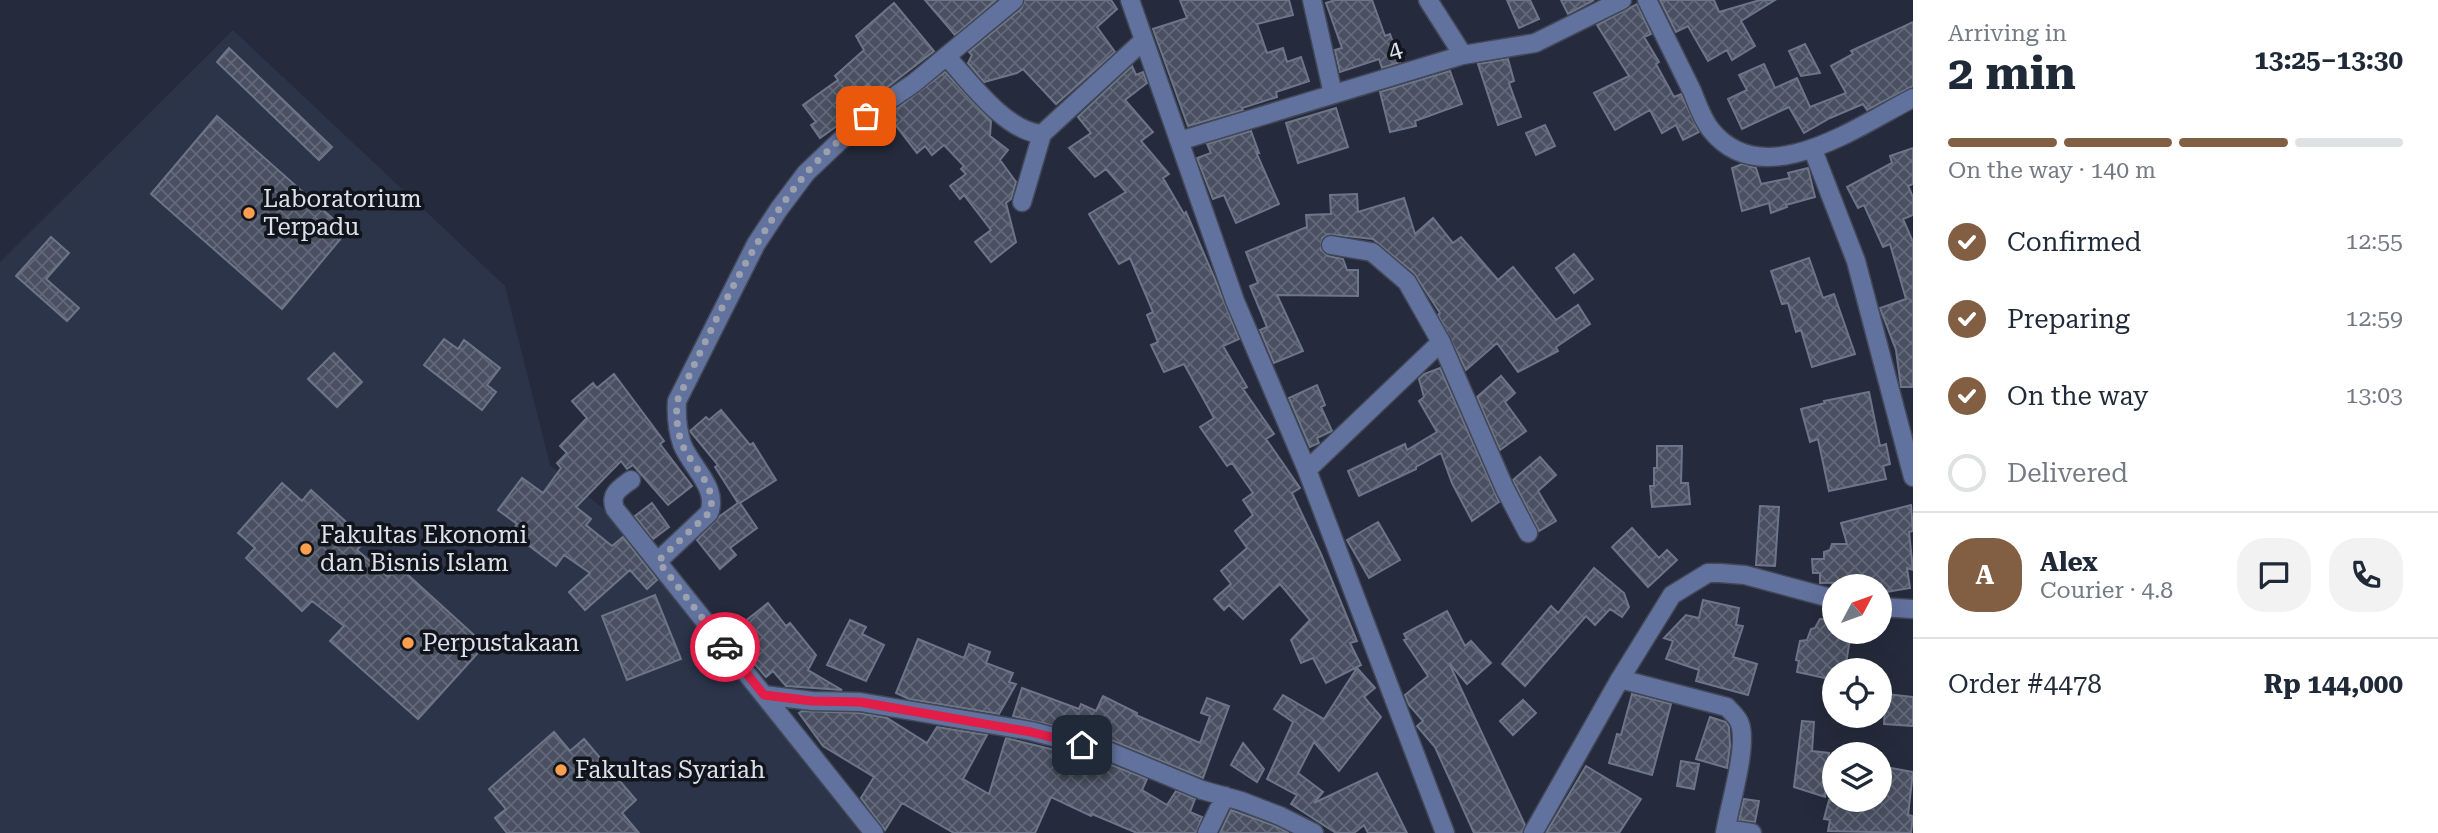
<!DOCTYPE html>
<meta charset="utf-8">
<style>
:root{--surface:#fff;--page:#f2f2f3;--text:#1f2937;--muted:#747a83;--line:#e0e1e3;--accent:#825e42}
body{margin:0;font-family:"Roboto Serif",serif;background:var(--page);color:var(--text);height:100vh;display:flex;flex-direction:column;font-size:26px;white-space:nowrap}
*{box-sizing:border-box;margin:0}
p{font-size:23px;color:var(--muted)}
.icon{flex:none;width:38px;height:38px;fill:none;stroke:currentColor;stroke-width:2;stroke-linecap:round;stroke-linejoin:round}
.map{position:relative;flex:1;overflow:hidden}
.details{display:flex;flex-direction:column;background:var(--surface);width:525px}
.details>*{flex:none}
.needle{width:46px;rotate:49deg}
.fabs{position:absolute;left:1822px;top:574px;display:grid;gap:14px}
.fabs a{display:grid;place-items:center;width:70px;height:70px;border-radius:50%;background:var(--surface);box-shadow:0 7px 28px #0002;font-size:35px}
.pin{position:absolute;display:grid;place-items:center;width:60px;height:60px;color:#fff;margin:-30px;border-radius:14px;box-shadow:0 4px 10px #0006}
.courier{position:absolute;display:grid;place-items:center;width:70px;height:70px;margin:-35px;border:5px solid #e11d48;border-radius:50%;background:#fff;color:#222;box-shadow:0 2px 9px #0007}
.overview em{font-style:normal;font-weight:700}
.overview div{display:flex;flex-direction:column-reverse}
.overview{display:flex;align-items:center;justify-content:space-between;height:119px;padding:0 35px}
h1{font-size:46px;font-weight:700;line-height:52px}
.bar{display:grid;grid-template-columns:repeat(4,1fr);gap:10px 7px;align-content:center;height:84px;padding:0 35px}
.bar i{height:9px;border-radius:5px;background:var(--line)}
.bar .current{background:var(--accent)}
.bar p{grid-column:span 4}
.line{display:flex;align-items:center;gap:18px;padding:0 35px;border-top:2px solid var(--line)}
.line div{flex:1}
.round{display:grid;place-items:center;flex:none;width:74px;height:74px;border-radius:28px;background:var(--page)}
ol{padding:0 35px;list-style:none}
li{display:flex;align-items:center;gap:21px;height:77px}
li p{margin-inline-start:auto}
li .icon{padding:7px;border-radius:50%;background:var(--accent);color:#fff;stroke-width:4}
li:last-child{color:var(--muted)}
li i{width:38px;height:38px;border:4px solid var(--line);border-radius:50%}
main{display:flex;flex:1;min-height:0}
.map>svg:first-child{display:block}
</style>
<main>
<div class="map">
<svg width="1913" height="833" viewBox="0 0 1913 833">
<defs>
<pattern id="building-cross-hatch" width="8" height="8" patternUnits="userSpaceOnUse" patternTransform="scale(1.75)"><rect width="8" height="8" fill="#495061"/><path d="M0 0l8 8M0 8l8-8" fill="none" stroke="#636978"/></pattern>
</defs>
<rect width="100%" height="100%" fill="#252b3c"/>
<path fill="#2c344a" d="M233,30L505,286L550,465L617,520L867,833H0V262Z"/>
<path fill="url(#building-cross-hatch)" stroke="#6d7588" stroke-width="2" d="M925,0H996L955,35Z
M1025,0H1111L1117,9L1097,27L1115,52L1056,104L1023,69L1017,73L984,82L968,63L972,55L969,52L1021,9Z
M1180,0H1289L1293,15L1257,24L1267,53L1283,48L1287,62L1301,57L1309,81L1276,92L1277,97L1242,108L1243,110L1188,126L1153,29L1187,18Z
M1335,0H1372L1385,36L1390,34L1400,62L1382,68L1379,59L1340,72L1335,50L1342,48L1326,3Z
M1507,0H1530L1539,19L1519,28Z
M1561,0H1594L1568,14Z
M1660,0H1714L1719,12L1760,0H1775L1741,21L1755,46L1732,60L1727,50L1708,61L1688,26L1676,32Z
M894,3L934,51L877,95L868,84L840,105L848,118L820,138L811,125L816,122L803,105L838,80L835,76L864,50L856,36Z
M1637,4L1651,34L1644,37L1659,62L1656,64L1674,97L1681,94L1699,132L1683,140L1676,125L1662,133L1650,110L1615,130L1594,93L1629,76L1597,25Z
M1913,22V86L1867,110L1863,104L1830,118L1804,133L1789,107L1742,129L1728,99L1747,90L1739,75L1764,64L1775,88L1797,78L1810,107L1846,93L1831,66L1853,54L1851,51Z
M1805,44L1820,73L1801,76L1789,51Z
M229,48L332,147L319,160L217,62Z
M1508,59L1514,81L1509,83L1521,117L1498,125L1478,64Z
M1132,66L1136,75L1143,72L1147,83L1125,100L1153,132L1141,141L1169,174L1163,178L1184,214L1186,212L1214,277L1239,339L1223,346L1247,387L1243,389L1274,434L1266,439L1300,488L1292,493L1321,554L1357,641L1350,643L1361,665L1326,683L1313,658L1301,663L1291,640L1310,620L1280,584L1243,619L1229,605L1224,610L1214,599L1231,584L1221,571L1247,548L1235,531L1253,515L1243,500L1253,493L1232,463L1227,466L1200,427L1214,418L1184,364L1164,372L1151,345L1158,342L1147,315L1153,312L1130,258L1119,264L1089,214L1126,192L1106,169L1095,177L1069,148L1091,133L1078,117Z
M1450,71L1462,104L1415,121L1416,126L1390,132L1380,92Z
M945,72L991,121L990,136L1008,150L1000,160L1016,182L1011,199L1006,203L1016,242L991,262L975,242L991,230L964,195L960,199L950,186L966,174L961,169L964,166L944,145L932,155L925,146L917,153L894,123L897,120L891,113Z
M1336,108L1348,147L1298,163L1286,123Z
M217,116L347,231L282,309L151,194Z
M1545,125L1555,146L1536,155L1526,133Z
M1251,131L1259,153L1256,152L1279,204L1236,223L1224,195L1213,199L1197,158L1211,153L1207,144Z
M1913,148V184L1908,186L1913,197V215L1903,219L1913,242V387H1901L1896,350L1880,308L1906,299L1890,244L1883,247L1864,205L1858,208L1847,187L1892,163L1890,156Z
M1742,164L1756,168L1761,184L1790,178L1788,173L1808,168L1815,197L1786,205L1787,207L1771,213L1769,203L1742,211L1732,168Z
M1357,194L1358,212L1404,198L1415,234L1433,218L1453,243L1461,237L1498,280L1513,267L1556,320L1578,305L1590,324L1556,347L1558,351L1518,372L1497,343L1466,370L1438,315L1440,313L1414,273L1373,239L1328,234L1322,238L1321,250L1328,256L1343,259L1347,270H1358V296L1277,295L1303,351L1274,363L1260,330L1267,327L1250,286L1258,283L1246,252L1307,227L1306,215L1331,214L1330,195Z
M51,237L69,253L46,279L79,308L67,321L16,276Z
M1574,254L1593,279L1574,293L1556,268Z
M1809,258L1823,298L1834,294L1855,354L1812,367L1801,330L1796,332L1788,303L1782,304L1771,271Z
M444,339L458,349L464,340L500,368L487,385L496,392L482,410L424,365Z
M334,353L362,382L337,407L308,379Z
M1440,368L1499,502L1472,521L1452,483L1441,453L1416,467V469L1359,496L1348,471L1405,444L1407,450L1437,432L1419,401L1424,397L1419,379L1424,374Z
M614,374L664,441L660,444L692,486L668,505L633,465L627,469L621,461L576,507L591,519L586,525L612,546L623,537L657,580L647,589L630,570L585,610L569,592L590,573L564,555L556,566L511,532L517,524L498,510L522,478L543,493L561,468L557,463L567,453L560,446L587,418L572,401L593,383L597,388Z
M1501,376L1515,393L1505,402L1526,431L1500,450L1477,397Z
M1317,385L1325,405L1321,407L1332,431L1317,438L1319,443L1310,447L1289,398Z
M1869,392L1880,446L1886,444L1890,464L1883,466L1886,479L1829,491L1818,439L1810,442L1801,409L1825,403L1824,401Z
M721,410L750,445L753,443L776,480L740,503L757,528L730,548L736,555L720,569L697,540L720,516L738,503L715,467L718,465L690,431L706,417L709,420Z
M1657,446H1682L1681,483H1688L1690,504L1652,507L1650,486H1654V468H1657Z
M1540,457L1556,475L1538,491L1556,521L1539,531L1513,480Z
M282,483L302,501L311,490L366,540L357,550L388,577L398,566L485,645L418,719L330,641L344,626L312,601L302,611L246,558L255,548L238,533Z
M652,503L669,527L653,539L635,516Z
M1911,505L1913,531L1909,532L1913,570L1907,568L1910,588L1880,593L1877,582L1820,583V573H1813L1812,559H1824V552L1830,550L1832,544H1847L1841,523Z
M1760,506L1779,507L1775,566L1756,565Z
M1378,522L1400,560L1369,578L1347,540Z
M1632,528L1659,558L1667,550L1677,560L1648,587L1612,547Z
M1594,568L1624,593L1629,607L1622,617L1610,609L1595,625L1586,616L1525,686L1502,664L1551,606L1558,613Z
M655,595L681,659L627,680L602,616Z
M1703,600L1739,608L1736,625L1743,626L1733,657L1757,664L1748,695L1696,681L1699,670L1666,659L1673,641L1664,638L1686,615L1699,618Z
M768,603L786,626L790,623L816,655L808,670L842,690L786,686L773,671L766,677L746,654L729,634Z
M1447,611L1465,646L1471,641L1491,663L1467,684L1449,663L1525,825L1522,833H1474L1435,747L1417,726L1423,721L1409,705L1405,695L1428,676L1404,640L1407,639L1404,634Z
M1820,619L1834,620V632H1851L1845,670H1834V680L1797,672L1799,661L1796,660L1800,641L1807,640L1811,629L1815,628Z
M850,620L866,627L862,634L884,645L866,681L827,665Z
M918,639L964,658L969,644L990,652L986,663L1013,673L1009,682L1016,684L999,714L909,699L896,693Z
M1357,668L1375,688L1364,697L1381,717L1339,771L1314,742L1298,773L1323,792L1314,803L1377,773L1407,833H1368L1364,825L1354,833H1336L1291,804L1297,795L1267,779L1293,722L1274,709L1283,695L1324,719Z
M1022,688L1079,709L1081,704L1096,711L1103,696L1137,713L1136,715L1200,743L1210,716L1201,713L1207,698L1229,706L1203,778L1111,740L1013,716Z
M1632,694L1671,704L1652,775L1609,763L1617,734L1621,735Z
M1886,694L1913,697V726L1884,724Z
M1523,700L1536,713L1513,735L1500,721Z
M802,711L859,713L887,718L927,743L937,727L987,735L963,779L989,794L1006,738L1104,762L1147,779L1142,790L1167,805L1176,791L1195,799L1190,812L1202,817L1196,833H1137L1092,814L1091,816L1051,797L1035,833H954L902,803L885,830L861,798L874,777L823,746L799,713Z
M1710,717L1726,722L1729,727L1730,746L1727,768L1696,759Z
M1802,721L1814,722L1812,751L1829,753L1825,797L1794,787Z
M554,732L570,751L584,739L636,800L622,813L639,833H507L495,818L506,809L489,789Z
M1243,743L1264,769L1257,782L1231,765Z
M1681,761L1699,764L1694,789L1677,786Z
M1586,766L1641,799L1619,833H1546Z
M1880,766L1913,772L1908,815L1913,816L1911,833L1828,831L1830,820L1824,819L1829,800H1880Z
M1744,799L1759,801L1755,822L1739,820Z
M1231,810L1275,826L1289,833H1220Z"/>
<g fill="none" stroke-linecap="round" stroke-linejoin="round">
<defs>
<path id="minor" d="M1130,0L1235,301L1307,470L1445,833
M1312,0L1333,94
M1428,0L1463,55
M1647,0C1662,30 1677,61 1692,91C1697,103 1702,119 1711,130C1763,195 1858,126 1913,98
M947,57C970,82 1006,132 1042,134L1144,40
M1179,141L1463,55L1535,43L1622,0
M1813,150L1856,261L1913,477
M1022,202L1042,134
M1331,245L1372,252L1407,282L1441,342L1505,489L1528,533
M1307,470L1441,342
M631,480C620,488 609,494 615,509L874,833
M658,561L709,513C719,488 691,467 682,444C677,429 676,417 677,401L756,244L779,209L806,173L866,116L914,83L1014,0
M1880,607L1913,609
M1620,679L1727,707C1731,712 1738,717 1740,724C1748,747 1729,807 1725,833
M764,695L812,701L860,702L1031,731L1108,751L1202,790L1241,801L1280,816L1314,833
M1726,829L1752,833
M1207,833L1225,796
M1533,833L1620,679L1672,595L1708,573H1720L1745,575L1834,599"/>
</defs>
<use href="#minor" stroke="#424858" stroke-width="21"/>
<use href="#minor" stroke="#62729e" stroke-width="18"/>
</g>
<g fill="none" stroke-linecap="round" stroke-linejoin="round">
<path stroke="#9ca1ae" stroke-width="7" stroke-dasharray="0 12.6" d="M725,647L658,561L709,513C720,488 691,466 682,444C677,430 676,417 677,401C713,326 751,240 804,176C822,154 846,135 866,116"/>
<path stroke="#e11d48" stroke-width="9" d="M725,647L764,695L812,701L860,702L1031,732L1082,745"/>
</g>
<g fill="#fb9e50" stroke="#11141b" stroke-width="2.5">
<circle cx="249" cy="213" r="7"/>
<circle cx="306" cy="549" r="7"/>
<circle cx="408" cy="643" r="7"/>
<circle cx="561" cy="770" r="7"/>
</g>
<g text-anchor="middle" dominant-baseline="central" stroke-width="7" stroke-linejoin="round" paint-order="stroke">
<g font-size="24" fill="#dce1eb" stroke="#11141b">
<text transform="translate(1395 50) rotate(-17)">4</text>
</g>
<g font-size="24" fill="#dce1eb" stroke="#11141b" text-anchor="start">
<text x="263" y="199">Laboratorium<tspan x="263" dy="28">Terpadu</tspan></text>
<text x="320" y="535">Fakultas Ekonomi<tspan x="320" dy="28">dan Bisnis Islam</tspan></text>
<text x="422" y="643">Perpustakaan</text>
<text x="575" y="770">Fakultas Syariah</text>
</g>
</g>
</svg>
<div class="fabs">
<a><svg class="needle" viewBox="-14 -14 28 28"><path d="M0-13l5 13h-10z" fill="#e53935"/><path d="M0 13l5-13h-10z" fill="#747a83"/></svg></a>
<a><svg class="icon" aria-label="locate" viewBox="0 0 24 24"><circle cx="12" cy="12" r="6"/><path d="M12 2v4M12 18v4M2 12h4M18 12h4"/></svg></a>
<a><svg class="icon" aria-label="layers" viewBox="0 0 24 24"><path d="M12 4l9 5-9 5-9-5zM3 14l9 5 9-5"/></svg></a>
</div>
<div class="pin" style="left:866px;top:116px;background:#ea580c"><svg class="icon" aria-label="bag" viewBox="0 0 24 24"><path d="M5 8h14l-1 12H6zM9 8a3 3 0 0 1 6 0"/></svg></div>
<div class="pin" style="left:1082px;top:745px;background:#1f2937"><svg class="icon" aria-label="home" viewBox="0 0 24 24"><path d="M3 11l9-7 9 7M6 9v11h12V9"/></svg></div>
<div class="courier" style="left:725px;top:647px"><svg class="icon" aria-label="car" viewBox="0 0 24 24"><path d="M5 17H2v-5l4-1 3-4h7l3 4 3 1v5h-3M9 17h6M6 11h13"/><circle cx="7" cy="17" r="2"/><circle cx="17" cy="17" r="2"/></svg></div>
</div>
<section class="details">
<div class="overview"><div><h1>2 min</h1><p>Arriving in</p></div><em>13:25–13:30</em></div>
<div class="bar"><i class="current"></i><i class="current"></i><i class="current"></i><i></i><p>On the way · 140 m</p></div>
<ol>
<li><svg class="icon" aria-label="check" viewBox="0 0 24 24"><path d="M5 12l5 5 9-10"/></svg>Confirmed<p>12:55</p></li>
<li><svg class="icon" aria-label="check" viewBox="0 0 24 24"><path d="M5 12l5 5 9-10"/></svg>Preparing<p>12:59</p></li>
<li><svg class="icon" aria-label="check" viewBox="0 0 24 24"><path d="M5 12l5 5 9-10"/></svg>On the way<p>13:03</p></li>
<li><i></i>Delivered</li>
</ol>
<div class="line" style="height:126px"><b class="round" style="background:var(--accent);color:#fff">A</b><div><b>Alex</b><p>Courier · 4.8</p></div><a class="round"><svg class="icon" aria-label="chat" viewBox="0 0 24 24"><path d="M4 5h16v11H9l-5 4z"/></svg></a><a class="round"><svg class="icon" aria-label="phone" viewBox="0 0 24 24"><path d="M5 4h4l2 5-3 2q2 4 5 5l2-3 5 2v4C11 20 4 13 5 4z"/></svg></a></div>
<div class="line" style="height:91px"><div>Order #4478</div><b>Rp 144,000</b></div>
</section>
</main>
